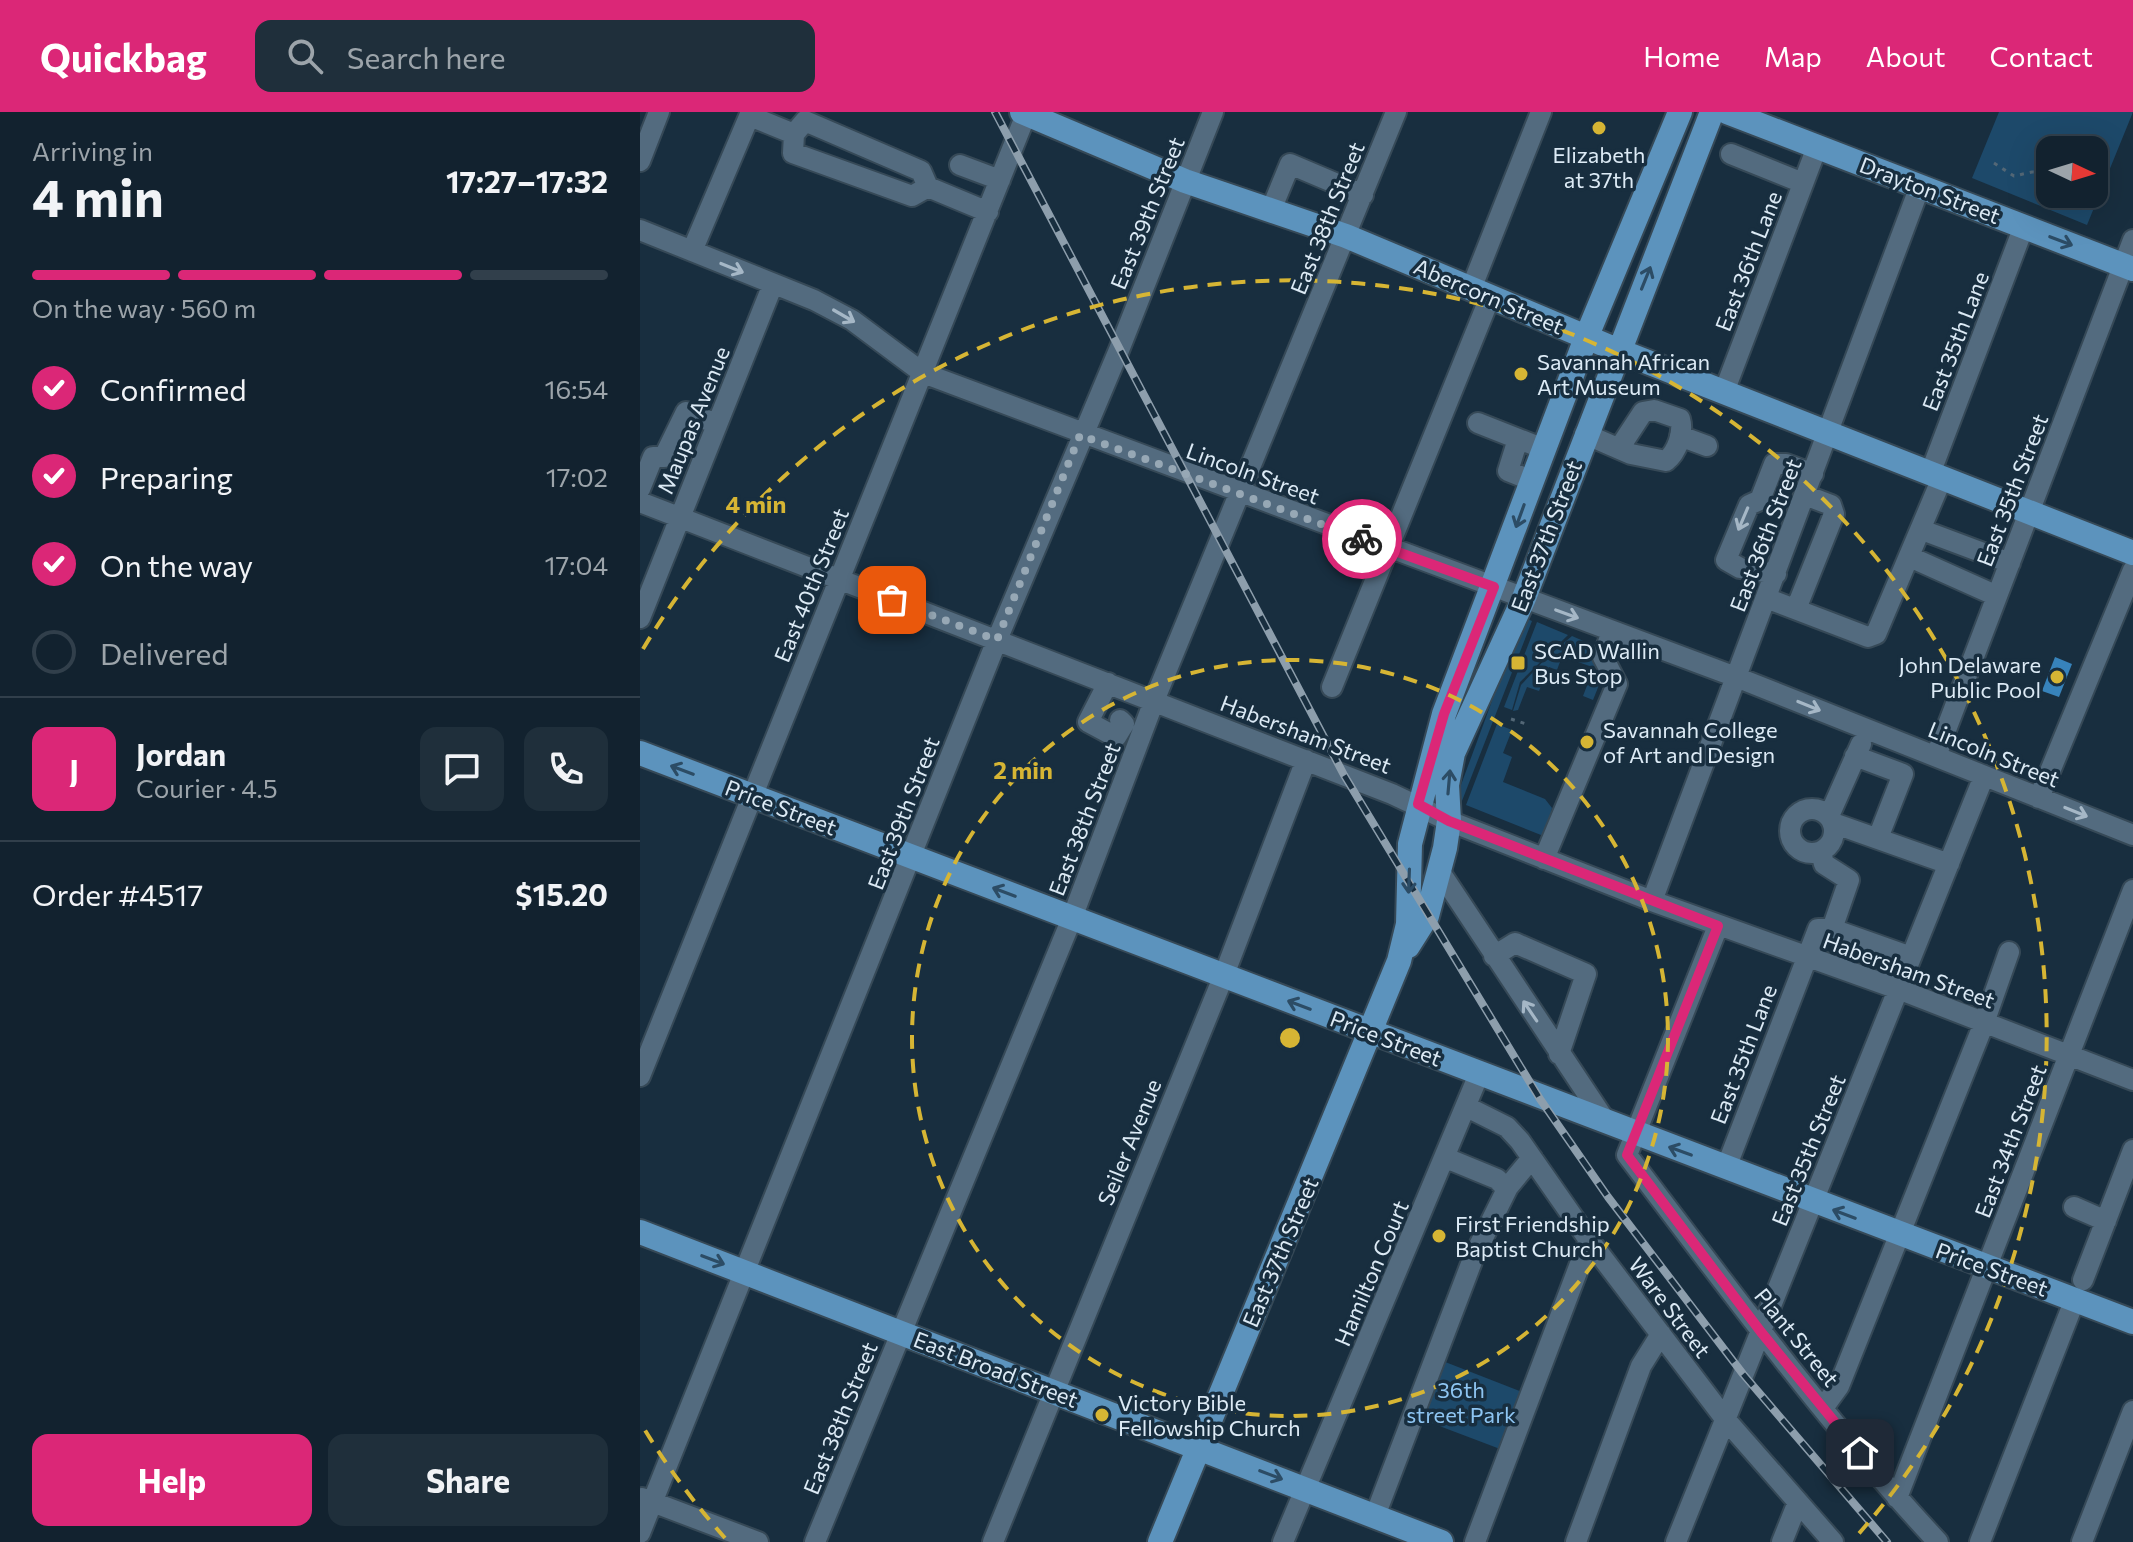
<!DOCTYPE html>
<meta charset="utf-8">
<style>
:root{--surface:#12222f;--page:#1f2f3b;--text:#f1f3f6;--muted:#9ca4aa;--line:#313f4b;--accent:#db2777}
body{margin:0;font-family:Commissioner,sans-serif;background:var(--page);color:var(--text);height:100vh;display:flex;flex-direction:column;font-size:30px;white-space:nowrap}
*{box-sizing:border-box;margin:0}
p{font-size:26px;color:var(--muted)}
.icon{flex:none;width:44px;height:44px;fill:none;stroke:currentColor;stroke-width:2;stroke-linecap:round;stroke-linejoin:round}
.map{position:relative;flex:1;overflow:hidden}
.panel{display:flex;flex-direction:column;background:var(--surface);width:640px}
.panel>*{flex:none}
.needle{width:52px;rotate:94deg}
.controls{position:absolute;left:1396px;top:24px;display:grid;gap:16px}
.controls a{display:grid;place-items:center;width:72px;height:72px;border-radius:16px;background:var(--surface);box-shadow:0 8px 32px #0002,0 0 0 2px var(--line);font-size:40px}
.pin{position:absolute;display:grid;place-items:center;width:68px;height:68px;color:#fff;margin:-34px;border-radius:16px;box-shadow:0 4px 12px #0006}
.courier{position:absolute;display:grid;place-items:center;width:80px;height:80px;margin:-40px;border:6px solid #db2777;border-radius:50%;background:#fff;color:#222;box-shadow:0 2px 10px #0007}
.head em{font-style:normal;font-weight:700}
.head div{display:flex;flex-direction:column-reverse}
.head{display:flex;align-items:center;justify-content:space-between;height:136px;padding:0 32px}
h1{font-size:52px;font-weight:700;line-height:60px}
.bar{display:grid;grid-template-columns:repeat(4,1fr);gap:12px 8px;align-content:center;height:96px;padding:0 32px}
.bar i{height:10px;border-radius:6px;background:var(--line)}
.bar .on{background:var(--accent)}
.bar p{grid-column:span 4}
.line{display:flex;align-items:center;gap:20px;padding:0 32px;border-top:2px solid var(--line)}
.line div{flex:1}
.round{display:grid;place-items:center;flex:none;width:84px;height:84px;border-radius:16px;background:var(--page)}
ol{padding:0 32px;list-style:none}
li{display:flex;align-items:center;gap:24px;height:88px}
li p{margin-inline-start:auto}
li .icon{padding:8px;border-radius:50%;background:var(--accent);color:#fff;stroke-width:4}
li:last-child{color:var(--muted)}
li i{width:44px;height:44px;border:4px solid var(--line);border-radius:50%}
.cta{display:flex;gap:16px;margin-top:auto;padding:16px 32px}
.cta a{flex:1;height:92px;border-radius:16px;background:var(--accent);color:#fff;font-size:32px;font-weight:700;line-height:92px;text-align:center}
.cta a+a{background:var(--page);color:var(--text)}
header{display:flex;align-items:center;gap:48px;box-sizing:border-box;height:112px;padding:0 40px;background:var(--accent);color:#fff}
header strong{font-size:38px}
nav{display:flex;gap:44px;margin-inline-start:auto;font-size:28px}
.search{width:560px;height:72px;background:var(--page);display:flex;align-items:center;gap:20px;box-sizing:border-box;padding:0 28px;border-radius:16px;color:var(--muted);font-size:30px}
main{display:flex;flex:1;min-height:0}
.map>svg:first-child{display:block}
</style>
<header>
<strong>Quickbag</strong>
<div class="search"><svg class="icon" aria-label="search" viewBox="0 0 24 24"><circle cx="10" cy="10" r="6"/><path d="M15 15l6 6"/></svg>Search here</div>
<nav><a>Home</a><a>Map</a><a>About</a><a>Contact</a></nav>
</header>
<main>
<section class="panel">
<div class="head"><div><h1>4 min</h1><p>Arriving in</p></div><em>17:27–17:32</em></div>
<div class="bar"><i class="on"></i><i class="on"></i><i class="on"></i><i></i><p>On the way · 560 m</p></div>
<ol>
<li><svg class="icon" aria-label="check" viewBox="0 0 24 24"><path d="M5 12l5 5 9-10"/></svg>Confirmed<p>16:54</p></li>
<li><svg class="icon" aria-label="check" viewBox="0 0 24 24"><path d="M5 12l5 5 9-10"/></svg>Preparing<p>17:02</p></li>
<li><svg class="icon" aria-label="check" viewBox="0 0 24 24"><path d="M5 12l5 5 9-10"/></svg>On the way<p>17:04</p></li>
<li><i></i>Delivered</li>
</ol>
<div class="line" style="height:144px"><b class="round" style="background:var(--accent);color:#fff">J</b><div><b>Jordan</b><p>Courier · 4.5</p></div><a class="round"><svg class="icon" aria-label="chat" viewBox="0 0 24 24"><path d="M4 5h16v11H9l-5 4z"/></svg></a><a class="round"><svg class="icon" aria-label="phone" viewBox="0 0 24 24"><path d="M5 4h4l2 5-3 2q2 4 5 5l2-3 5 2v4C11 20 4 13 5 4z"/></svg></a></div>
<div class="line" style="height:104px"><div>Order #4517</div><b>$15.20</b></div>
<div class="cta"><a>Help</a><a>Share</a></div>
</section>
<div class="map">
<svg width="1493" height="1430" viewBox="0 0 1493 1430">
<rect width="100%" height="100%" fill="#182e3f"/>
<path fill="#1d496a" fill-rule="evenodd" d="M1359,0H1493L1447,113L1332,66ZM1410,38H1454V82H1410Z
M883,505L892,509L820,694L818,681Z
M897,510L928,523L880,570L872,598L864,595Z
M932,524L955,534L964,559L912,541Z
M909,543L921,547L917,558L909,555L899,579L887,575L878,598L873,599L881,573Z
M936,558L963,563L953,588L943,584L948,571L933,564Z
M857,612L872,618L863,641L872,645L863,670L905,687L912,696L906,725L826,693Z
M795,1246L890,1283L868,1340L773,1304Z"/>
<path fill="#3783bb" d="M1415,545L1432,552L1419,585L1402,579Z"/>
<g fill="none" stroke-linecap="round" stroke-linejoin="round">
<defs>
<path id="minor" d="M110,4L154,22L165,9L281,59L288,75L348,100
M154,22L153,41L272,84L288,75
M1091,42L1163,71
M0,49L19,0
M320,53L360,68
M631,98L650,52L723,83
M0,118L174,188L212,208L283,261L1096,565L1493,723
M52,139L111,0
M831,177L901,0
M1084,280L1177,35
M838,311L904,337
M945,322L991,342L1026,349C1037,340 1044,321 1040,307L1014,298L1003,300L980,335
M1040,324L1067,334
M878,327L868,359L893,369
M1290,362L1384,114
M0,377L13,345H24L46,300L77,312
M0,390L752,682L809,709L1012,789L1258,877L1493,968
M1282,418L1370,451
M1270,445L1357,484
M1136,462L1100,456L1086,448L1109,393L1120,388L1134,352H1146L1173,362
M1126,486L1228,525L1236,522L1302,366
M1156,497L1194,402L1191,393L1165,383
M0,506L133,172
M468,571L448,610L476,625L484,612L480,608
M692,575L850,185
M1215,644L1263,662L1238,726
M1296,644L1493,128
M1399,686L1493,458
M1150 719a22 22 0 1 1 44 0a22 22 0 1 1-44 0Z
M1189,704L1221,632
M1193,711L1309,752
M1181,740L1184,752L1209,768L1192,817L1271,845
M904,747L977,572L963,545L972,519
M800,760L966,1010
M1012,789L1280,74
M1078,814L987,1043C1087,1174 1185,1309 1298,1430
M854,844L875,831L946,862L919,942
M0,964L387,0
M827,995L867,1015L880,1029L949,1128L1086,1308L1193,1430
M806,1046L857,1067L867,1077
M1086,1056L1178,817H1192
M1434,1095L1466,1109
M1443,1168L1493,1038
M1183,1296L1199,1274L1344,911L1369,840
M2,1386L118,1430
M1257,1386L1493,778
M735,1404L834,1144L868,1075L892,1046
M0,1421L357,528L479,238L573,0
M175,1430L432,806L514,589L756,0
M353,1430L584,863L666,648
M643,1430L839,962
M835,1430L949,1128
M936,1430L1001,1254L1021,1222
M1036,1430L1344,664
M1142,1430L1158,1390
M1340,1430L1435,1187
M1442,1430L1493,1299"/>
<path id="major" d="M382,0L545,69L706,124L977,238L1493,441
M1087,0L1493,157
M0,641L1493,1210
M768,834L787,804L805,736L809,709L807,673L813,641L884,486L1072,0
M0,1120L801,1430
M520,1430L759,849L768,812L770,732L804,602L946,226L1040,0"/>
</defs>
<use href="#minor" stroke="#364957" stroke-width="24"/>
<use href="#major" stroke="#364957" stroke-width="28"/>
<path stroke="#536776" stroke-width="3" stroke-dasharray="4 6" stroke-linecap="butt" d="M1354,51L1374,64L1392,60L1410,61
M1429,82L1439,92
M871,607L886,612"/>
<use href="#minor" stroke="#536b7f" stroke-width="20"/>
<use href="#major" stroke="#5c93bd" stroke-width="24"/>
<defs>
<path id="rail" d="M355,0L704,663L900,987L968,1085L1103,1262L1247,1430"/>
</defs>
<use href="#rail" stroke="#8d9eac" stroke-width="8"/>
<use href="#rail" stroke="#182e3f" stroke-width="5" stroke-dasharray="15" stroke-linecap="butt"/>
</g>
<defs><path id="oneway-shaft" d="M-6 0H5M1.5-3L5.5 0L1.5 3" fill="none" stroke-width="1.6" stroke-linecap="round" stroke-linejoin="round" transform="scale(2)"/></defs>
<g stroke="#2c4c65">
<use href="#oneway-shaft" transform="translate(1421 129) rotate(21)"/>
<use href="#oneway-shaft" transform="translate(1006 166) rotate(-68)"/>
<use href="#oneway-shaft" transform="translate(880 404) rotate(110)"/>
<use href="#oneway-shaft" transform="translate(42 658) rotate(-159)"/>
<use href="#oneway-shaft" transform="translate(809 670) rotate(-85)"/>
<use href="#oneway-shaft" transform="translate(769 769) rotate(92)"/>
<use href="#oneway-shaft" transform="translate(364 780) rotate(-159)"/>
<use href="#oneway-shaft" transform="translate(659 893) rotate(-159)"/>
<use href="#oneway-shaft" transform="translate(1040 1039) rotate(-160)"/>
<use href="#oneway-shaft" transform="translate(1204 1102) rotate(-159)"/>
<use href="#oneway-shaft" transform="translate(73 1148) rotate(21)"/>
<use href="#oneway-shaft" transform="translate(631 1363) rotate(21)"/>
</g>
<g stroke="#a5b7c6">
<use href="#oneway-shaft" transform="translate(92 156) rotate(22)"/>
<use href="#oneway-shaft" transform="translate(204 204) rotate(30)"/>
<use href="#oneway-shaft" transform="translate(1103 407) rotate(113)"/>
<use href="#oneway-shaft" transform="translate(927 502) rotate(20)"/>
<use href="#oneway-shaft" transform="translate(1169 594) rotate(22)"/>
<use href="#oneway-shaft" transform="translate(1436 700) rotate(22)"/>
<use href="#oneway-shaft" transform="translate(890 899) rotate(-124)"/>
</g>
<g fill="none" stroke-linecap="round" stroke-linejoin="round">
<path stroke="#97a8b5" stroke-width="8" stroke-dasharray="0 14.4" d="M252,488L357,528L440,323L722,427"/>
<path stroke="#db2777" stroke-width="10" d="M722,427L854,475L804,602L778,692L809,709L1078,814L987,1043L1121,1220L1220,1341"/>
</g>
<g fill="none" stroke="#d6b534" stroke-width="4" stroke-dasharray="14 10">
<circle cx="650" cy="926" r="378"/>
<path d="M85 1426A755 755 0 0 1 3 1315M3 537A755 755 0 1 1 1215 1426"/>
</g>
<g fill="#d6b534" stroke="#182e3f" stroke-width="3">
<circle cx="959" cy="16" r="8"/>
<circle cx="881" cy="262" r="8"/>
<rect x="870" y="543" width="16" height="16" rx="4"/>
<circle cx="1417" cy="565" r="8"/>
<circle cx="947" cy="630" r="8"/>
<circle cx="799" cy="1124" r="8"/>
<circle cx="462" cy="1303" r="8"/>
</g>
<g text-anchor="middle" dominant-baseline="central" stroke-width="7" stroke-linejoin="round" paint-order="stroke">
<g font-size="22" fill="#dceaf5" stroke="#182e3f" text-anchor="start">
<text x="959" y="42" text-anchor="middle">Elizabeth<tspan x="959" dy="25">at 37th</tspan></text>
<text x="897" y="249">Savannah African<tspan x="897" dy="25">Art Museum</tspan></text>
<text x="894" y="538">SCAD Wallin<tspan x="894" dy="25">Bus Stop</tspan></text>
<text x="1401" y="552" text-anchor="end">John Delaware<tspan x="1401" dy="25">Public Pool</tspan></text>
<text x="963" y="617">Savannah College<tspan x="963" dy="25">of Art and Design</tspan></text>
<text x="815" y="1111">First Friendship<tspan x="815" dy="25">Baptist Church</tspan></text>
<text x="478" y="1290">Victory Bible<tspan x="478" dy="25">Fellowship Church</tspan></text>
</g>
<g font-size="22" fill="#dceaf5" stroke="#182e3f">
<text transform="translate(1290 78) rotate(21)">Drayton Street</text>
<text transform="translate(507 101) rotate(-68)">East 39th Street</text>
<text transform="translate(687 106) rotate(-68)">East 38th Street</text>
<text transform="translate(1108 149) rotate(-69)">East 36th Lane</text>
<text transform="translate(849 184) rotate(23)">Abercorn Street</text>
<text transform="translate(1315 229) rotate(-69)">East 35th Lane</text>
<text transform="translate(53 308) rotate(-68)">Maupas Avenue</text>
<text transform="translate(613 361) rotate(20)">Lincoln Street</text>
<text transform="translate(1372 378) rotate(-69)">East 35th Street</text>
<text transform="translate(1125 423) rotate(-69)">East 36th Street</text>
<text transform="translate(906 424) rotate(-69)">East 37th Street</text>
<text transform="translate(171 473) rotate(-68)">East 40th Street</text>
<text transform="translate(666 622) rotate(21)">Habersham Street</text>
<text transform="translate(1354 642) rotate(22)">Lincoln Street</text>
<text transform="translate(141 695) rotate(21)">Price Street</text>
<text transform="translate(263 701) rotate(-69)">East 39th Street</text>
<text transform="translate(444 707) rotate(-69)">East 38th Street</text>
<text transform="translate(1269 858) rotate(20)">Habersham Street</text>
<text transform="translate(746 926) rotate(21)">Price Street</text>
<text transform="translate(1103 942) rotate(-69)">East 35th Lane</text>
<text transform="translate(1370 1029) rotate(-69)">East 34th Street</text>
<text transform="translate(489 1030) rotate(-68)">Seiler Avenue</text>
<text transform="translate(1168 1038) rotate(-68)">East 35th Street</text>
<text transform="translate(640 1140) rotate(-67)">East 37th Street</text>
<text transform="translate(1352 1157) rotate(20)">Price Street</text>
<text transform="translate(731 1161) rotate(-67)">Hamilton Court</text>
<text transform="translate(1030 1195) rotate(53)">Ware Street</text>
<text transform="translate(1157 1225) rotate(51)">Plant Street</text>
<text transform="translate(356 1257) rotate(21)">East Broad Street</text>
<text transform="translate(200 1306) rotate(-68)">East 38th Street</text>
</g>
<g font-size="22" fill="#8ec5f2" stroke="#182e3f">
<text x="821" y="1277">36th<tspan x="821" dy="25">street Park</tspan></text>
</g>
</g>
<circle cx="650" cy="926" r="12" fill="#d6b534" stroke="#182e3f" stroke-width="4"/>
<g font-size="24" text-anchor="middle" font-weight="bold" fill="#d6b534" stroke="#182e3f" stroke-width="7" stroke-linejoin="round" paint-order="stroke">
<text x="116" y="401">4 min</text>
<text x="383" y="667">2 min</text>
</g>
</svg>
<div class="controls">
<a><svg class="needle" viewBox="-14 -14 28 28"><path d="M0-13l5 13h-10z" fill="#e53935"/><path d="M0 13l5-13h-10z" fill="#9ca4aa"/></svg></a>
</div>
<div class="pin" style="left:252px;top:488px;background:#ea580c"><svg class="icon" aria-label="bag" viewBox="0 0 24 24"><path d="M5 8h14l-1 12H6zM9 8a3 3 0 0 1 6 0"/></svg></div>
<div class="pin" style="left:1220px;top:1341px;background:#1f2937"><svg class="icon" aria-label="home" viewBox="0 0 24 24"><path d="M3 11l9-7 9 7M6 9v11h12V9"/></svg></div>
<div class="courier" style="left:722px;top:427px"><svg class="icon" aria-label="bike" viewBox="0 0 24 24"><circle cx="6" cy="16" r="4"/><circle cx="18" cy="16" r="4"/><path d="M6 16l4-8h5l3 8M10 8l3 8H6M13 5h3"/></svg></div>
</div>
</main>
